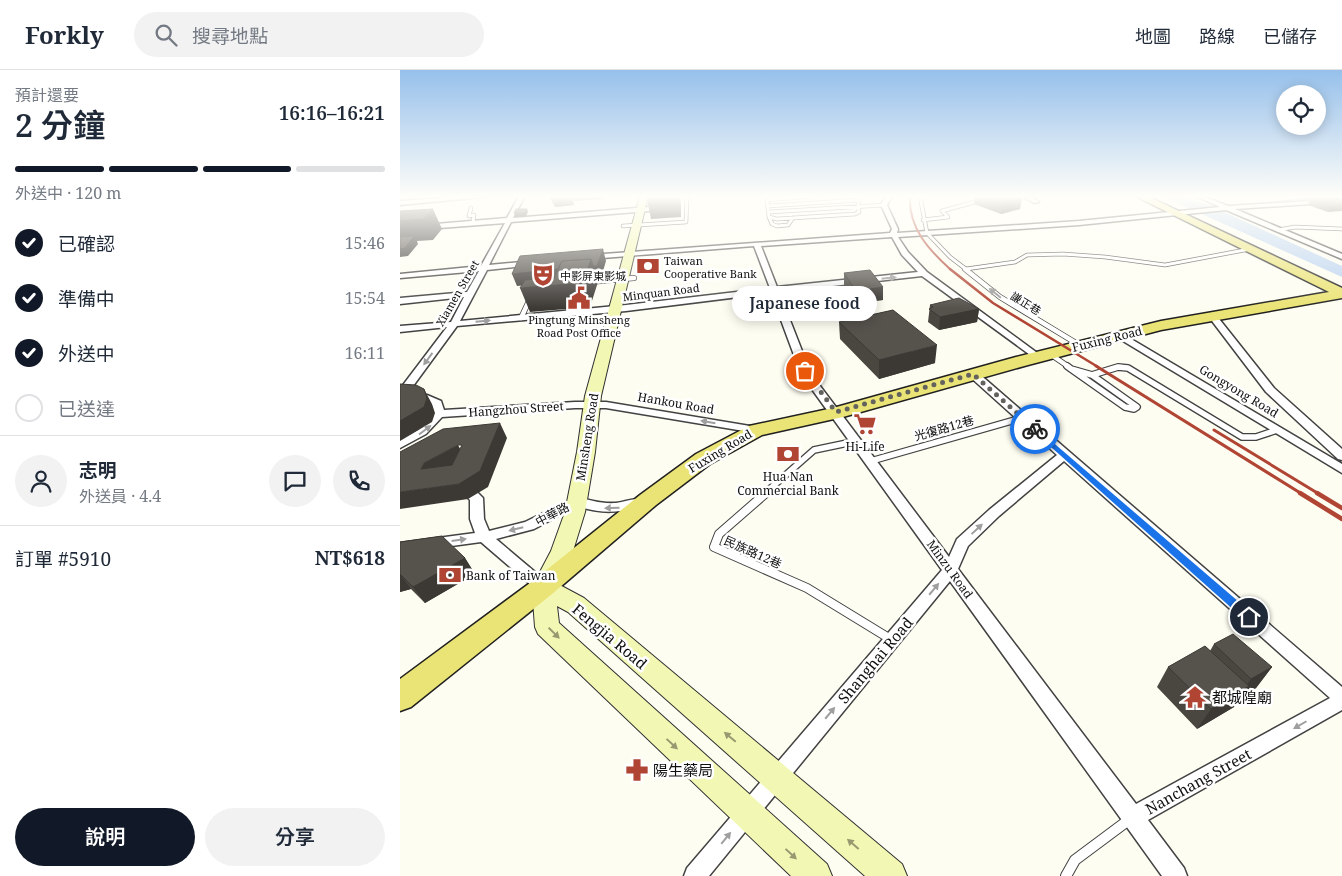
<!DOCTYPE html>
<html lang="zh-TW">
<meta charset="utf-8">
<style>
:root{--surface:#fff;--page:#f2f2f3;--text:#1f2937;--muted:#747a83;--line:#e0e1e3;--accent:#111827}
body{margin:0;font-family:"Noto Serif","Noto Sans TC",serif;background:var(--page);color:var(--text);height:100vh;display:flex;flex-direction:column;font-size:19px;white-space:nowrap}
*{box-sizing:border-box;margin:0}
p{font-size:16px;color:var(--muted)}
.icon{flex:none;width:28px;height:28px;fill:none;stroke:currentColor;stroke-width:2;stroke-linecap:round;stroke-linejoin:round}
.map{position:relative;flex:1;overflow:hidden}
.details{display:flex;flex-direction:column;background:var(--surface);width:400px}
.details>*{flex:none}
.tools{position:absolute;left:876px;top:15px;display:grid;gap:10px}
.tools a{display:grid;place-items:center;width:50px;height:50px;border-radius:50%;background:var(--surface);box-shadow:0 2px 12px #0003;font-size:25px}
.pin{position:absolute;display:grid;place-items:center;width:42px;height:42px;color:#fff;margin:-21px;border:2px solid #fff;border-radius:50%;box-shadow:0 1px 5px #0007}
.courier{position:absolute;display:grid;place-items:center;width:50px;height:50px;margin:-25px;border:4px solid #1a73e8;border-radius:50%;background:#fff;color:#222;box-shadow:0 1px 6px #0007}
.bubble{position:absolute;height:35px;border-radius:18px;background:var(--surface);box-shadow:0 2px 12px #0003;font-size:16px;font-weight:600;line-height:35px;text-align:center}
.head em{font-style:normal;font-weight:600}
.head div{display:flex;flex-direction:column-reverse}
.head{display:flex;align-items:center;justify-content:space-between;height:85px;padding:0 15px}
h1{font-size:32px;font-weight:600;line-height:38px}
.bar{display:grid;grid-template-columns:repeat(4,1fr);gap:8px 5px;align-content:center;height:60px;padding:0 15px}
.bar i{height:6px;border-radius:4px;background:var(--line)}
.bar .on{background:var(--accent)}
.bar p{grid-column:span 4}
.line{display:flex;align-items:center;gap:12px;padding:0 15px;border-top:1px solid var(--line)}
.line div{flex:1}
.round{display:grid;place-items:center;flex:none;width:52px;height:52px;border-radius:26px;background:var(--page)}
ol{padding:0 15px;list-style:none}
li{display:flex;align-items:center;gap:15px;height:55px}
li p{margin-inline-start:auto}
li .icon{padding:5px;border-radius:50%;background:var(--accent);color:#fff;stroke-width:4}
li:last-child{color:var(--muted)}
li i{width:28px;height:28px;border:2px solid var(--line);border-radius:50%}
.primary-button{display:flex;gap:10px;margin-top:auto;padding:10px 15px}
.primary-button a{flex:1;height:58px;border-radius:30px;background:var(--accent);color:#fff;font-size:20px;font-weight:600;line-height:58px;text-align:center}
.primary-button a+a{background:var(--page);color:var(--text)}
header{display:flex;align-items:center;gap:30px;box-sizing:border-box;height:70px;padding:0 25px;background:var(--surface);border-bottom:1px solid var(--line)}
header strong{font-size:24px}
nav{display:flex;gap:28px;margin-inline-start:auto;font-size:18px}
.search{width:350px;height:45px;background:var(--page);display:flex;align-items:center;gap:12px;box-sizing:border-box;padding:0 18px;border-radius:28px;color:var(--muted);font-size:19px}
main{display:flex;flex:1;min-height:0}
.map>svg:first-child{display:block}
</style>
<header>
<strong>Forkly</strong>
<div class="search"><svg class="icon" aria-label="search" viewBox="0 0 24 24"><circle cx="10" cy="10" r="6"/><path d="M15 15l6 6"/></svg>搜尋地點</div>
<nav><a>地圖</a><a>路線</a><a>已儲存</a></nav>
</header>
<main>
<section class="details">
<div class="head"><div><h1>2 分鐘</h1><p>預計還要</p></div><em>16:16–16:21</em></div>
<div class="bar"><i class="on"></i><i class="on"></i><i class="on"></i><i></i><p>外送中 · 120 m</p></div>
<ol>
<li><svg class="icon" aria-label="check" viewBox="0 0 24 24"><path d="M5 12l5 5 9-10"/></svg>已確認<p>15:46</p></li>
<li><svg class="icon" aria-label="check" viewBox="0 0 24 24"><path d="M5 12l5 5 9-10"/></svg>準備中<p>15:54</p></li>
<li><svg class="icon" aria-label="check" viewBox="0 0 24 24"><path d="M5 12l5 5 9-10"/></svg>外送中<p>16:11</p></li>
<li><i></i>已送達</li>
</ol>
<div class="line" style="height:90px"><a class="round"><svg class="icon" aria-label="person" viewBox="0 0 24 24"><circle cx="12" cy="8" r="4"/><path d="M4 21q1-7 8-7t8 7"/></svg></a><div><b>志明</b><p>外送員 · 4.4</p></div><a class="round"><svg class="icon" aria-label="chat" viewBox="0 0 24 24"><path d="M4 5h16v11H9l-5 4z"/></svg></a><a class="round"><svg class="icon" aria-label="phone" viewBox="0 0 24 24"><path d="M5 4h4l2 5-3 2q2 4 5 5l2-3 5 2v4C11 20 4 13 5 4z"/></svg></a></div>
<div class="line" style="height:65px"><div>訂單 #5910</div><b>NT$618</b></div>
<div class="primary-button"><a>說明</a><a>分享</a></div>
</section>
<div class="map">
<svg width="942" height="806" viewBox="0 0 942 806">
<rect width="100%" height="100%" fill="#fefdf2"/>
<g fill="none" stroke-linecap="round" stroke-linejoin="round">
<path stroke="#497bc0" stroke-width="2.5" d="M806,139L941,126"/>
<path fill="#bbd3f0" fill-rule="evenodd" d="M767,126H784L811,136L942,196V207L768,129Z"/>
<defs>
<path id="lane-far4" d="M413,126L367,130L369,147L377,149L455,144L459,142L458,133L461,126
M520,126L527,163L550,187L567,200
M368,136L460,130
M71,138L69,146L74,145L73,152
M369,142L484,135
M369,147L372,154L377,156L388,155L393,148
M523,150L548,147L542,141L582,130
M223,156L286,152L287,126
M878,160L895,157L942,159
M566,199L615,192L627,185L663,184L705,187L765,195L850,179"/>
<path id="lane-far3" d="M565,199L600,227L681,276
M190,212L234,208
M121,248L128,233L132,231
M650,284L669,297
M717,297H721"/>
<path id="lane-far2" d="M667,296L671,299
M671,299L692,305L737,337L734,339L725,337Z
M692,305L718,297L728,298L842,367H856L877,360
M471,391L622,348
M364,424L414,380L457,371"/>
<path id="lane-far1" d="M366,423L319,464L314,477L407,518L492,570"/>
<path id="lane" d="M666,806L675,790L730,749"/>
<path id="street" d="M71,126H93L0,135V131Z
M119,126H125L113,148L249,137L252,139L249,141L111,152L89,195L133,191L137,193L133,195L87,200L60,251L226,235L370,218L354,176L190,189L186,187L190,185L490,163L492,159L481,135L486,126H492L487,135L498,159L497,163L679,151L820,137L795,126H802L828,136L927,130L925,133L835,139L942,184V189L826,140L679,155L498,167L508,182L527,202L640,285L642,287L637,290L522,206L379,222L411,304L549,487L557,469L589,440L657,385L569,306L568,304L573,301L577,302L942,617V640L748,750L784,798L787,806H762L550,511L309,806H284L287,798L542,500L401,304L371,223L226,241L57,256L5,327L0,328V319L47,257L0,262V256L51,252L64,227L0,234V228L67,222L79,201L0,208V204L81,196L105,153L0,161V157L107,148ZM492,167L502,185L518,202L377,217L361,176ZM664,391L930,628L736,734L558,499L568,476L599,446Z
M622,126H629L639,132L634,133Z
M813,244L816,245L874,318L942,379V390L938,389L866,322L809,247Z
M721,263L942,394V403L718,268L716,266Z
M15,324L27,325L41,331L44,340L175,332H206L356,357L362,360L356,363L206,338H175L42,347L26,364L0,378V370L18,360L33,344L32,335L21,330L11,329L10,327Z
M71,420L76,421L83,428L84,449L89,461L125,452L176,427C190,430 201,434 216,433C225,432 235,427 244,430L246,433L244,436C220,443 200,444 177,436L134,459L96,469L148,513L151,517L148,521L143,523L138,521L81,472L0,483V473L75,463L70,449V430L64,424Z"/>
<path id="secondary" d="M240,126H248L201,326L195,382L185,442L173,481L156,513L184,528L502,794L507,806H465L168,542L157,536L159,553L427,794L432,806H391L138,564L135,557L132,517L151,481L165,442L177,382L185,326Z
M912,126H924L942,131V137L913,128Z"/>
<path id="primary" d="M735,126H747L942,218V228L761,260L628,295L443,347L362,365L310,394L256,435L152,524L11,637L0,641V609L134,510L240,425L296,384L349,356L433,338L616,287L761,251L929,222Z"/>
</defs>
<use href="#lane-far4" stroke="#424242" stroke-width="4.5"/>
<use href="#lane-far3" stroke="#424242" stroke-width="6"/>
<use href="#lane-far2" stroke="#424242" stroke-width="8"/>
<use href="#lane-far1" stroke="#424242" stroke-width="10"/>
<use href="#lane" stroke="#424242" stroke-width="12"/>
<use href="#street" stroke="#424242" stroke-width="3"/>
<use href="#secondary" stroke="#313131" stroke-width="2"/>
<use href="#primary" stroke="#202020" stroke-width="3"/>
<use href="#lane-far4" stroke="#fff" stroke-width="3"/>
<use href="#lane-far3" stroke="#fff" stroke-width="4.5"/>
<use href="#lane-far2" stroke="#fff" stroke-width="5.5"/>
<use href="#lane-far1" stroke="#fff" stroke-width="8"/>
<use href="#lane" stroke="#fff" stroke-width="10"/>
<use href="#street" fill="#fff" fill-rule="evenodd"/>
<use href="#secondary" fill="#f2f7b3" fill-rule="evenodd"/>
<use href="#primary" fill="#eae375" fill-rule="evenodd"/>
<path stroke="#b14534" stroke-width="2" d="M510,126C508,158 529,180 551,200"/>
<path stroke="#b14534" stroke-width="2.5" d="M550,199L593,233L698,297"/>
<path stroke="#b14534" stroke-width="3" d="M696,296L902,424
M814,360L919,424"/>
<path stroke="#b14534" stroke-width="4.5" d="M900,423L942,449
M917,423L942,438"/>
</g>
<path fill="#4a4741" d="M149,126H171L174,135L155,137Z
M575,126H612L620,139L601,144L574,134Z
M889,126H910L909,127L896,128Z
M911,128L942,130L928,142L908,135Z
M444,203L483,217V230L456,233L444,215Z
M530,235L579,239L577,252L539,260L528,252Z
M439,252L535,293L479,309L440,269Z
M0,472L65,488L75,504L25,533L11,519L0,522Z
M814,574L872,597L856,618L841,627L834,637L797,659L757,617L768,597L810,581Z"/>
<path fill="#3c3935" d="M151,126H171L174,135L155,137Z
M172,126H203L204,129L174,131Z
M279,126L281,133V147L251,149L247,129Z
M897,126H910L909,127L896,128Z
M622,129L620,139L601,144L602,134Z
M942,134V141L928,142L932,136Z
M33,139L42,159L33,170L17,171L18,174L8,186L0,187V151Z
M127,139L128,142L126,146L115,147L114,143Z
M203,179L206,191L201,208H197L198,212L190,237L130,242L120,218L184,210L117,216L112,204L191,189Z
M483,217V230L456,233V221Z
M579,239L577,252L539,260L540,247Z
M537,275L535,293L479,309V290Z
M24,319L32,334L35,343L32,352L0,371V351Z
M100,353L107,368L88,417L68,429L0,439V422L59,414Z
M58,375L66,390L33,409L21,399L24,393Z
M65,488L75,504L25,533L13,517Z
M0,504L11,519L0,522Z
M872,597L856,618L841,627L834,637L797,659L811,639L844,619L851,609Z"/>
<path fill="#56524c" stroke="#3c3935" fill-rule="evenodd" d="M248,126H277V127L247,129Z
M579,126H612L622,129L602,134Z
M921,127L935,128L942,130V134L932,136L911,128Z
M33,139L24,149L0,151V141Z
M116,139H127L125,143H114Z
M14,166L5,178L0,179V167Z
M203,179L197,196H193L191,189L162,191L158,199L112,204L120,186Z
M191,189L183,213L120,218L125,210L154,208L162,191Z
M470,200L483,217L456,221L444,203Z
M559,228L579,239L540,247L529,239L533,237L530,235Z
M493,240L537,275L479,290L439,252Z
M0,314L16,315L24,319L27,328L24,337L0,351Z
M100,353L80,401L59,414L0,422V382L43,359ZM58,375H62L52,395L21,399L24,393Z
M42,466L65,488L13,517L0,504V472Z
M833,564L872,597L851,609L814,574Z
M805,576L849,616L811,639L768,597Z"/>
<defs><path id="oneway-solid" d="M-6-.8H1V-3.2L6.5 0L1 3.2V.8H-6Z" transform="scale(1.25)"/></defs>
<g fill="#9f9f9f">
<use href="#oneway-solid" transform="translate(489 208) rotate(-6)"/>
<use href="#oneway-solid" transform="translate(595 223) rotate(-141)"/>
<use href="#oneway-solid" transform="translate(83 251) rotate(-5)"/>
<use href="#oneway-solid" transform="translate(28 289) rotate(126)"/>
<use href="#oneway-solid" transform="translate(308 352) rotate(-170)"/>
<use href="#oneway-solid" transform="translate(25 360) rotate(-37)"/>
<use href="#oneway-solid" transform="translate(212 438) rotate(178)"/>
<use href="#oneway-solid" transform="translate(116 459) rotate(166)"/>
<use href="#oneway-solid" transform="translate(577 459) rotate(-43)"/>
<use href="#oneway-solid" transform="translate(59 470) rotate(-8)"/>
<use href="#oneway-solid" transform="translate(534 519) rotate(-50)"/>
<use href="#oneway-solid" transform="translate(430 643) rotate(-50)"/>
<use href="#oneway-solid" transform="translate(900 655) rotate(150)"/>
<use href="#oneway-solid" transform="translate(326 768) rotate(-51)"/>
</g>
<g fill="#979a71">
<use href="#oneway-solid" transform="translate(154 563) rotate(44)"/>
<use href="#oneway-solid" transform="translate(330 667) rotate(-140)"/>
<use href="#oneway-solid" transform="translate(272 674) rotate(43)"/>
<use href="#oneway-solid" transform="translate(453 774) rotate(-139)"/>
<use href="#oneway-solid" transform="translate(391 784) rotate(43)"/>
</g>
<linearGradient id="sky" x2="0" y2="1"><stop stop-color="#96c0eb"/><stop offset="0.53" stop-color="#fffef9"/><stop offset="1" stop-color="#fffef9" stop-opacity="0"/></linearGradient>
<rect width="942" height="239" fill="url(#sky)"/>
<path fill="#1a73e8" d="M635,357L853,544L854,547L853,550H845L633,361V358Z"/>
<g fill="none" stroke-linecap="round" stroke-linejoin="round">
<path stroke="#63625e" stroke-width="5" stroke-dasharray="0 9" d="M405,301L436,342L573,304L635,359"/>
</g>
<defs>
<symbol id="bank-bare" viewBox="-9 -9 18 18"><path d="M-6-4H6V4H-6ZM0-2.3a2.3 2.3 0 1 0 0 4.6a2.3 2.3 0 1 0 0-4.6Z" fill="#b14534" stroke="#fff" stroke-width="2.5" paint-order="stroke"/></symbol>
<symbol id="theatre-bare" viewBox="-9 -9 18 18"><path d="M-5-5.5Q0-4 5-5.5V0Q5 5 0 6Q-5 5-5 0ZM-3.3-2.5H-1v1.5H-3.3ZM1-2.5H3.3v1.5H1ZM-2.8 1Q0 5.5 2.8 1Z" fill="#b14534" stroke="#fff" stroke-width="2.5" paint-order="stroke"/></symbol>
<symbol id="civic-bare" viewBox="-9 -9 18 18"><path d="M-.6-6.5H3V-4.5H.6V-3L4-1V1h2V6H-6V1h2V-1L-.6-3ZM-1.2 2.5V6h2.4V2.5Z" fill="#b14534" stroke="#fff" stroke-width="2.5" paint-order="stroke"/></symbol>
<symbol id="supermarket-bare" viewBox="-9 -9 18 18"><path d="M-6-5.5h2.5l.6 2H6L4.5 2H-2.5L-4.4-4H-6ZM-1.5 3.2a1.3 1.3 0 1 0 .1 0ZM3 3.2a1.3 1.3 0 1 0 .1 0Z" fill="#b14534" stroke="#fff" stroke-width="2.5" paint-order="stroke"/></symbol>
<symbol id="temple-bare" viewBox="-9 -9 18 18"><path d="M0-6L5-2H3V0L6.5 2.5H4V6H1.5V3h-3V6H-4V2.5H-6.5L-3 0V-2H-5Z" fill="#b14534" stroke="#fff" stroke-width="2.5" paint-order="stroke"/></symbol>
<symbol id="pharmacy-bare" viewBox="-9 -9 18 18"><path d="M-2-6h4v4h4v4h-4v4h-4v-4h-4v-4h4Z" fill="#b14534" stroke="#fff" stroke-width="2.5" paint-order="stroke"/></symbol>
</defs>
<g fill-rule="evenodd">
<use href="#bank-bare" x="232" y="180" width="32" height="32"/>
<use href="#theatre-bare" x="127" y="189" width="32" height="32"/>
<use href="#civic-bare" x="163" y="212" width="32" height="32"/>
<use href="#supermarket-bare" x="449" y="338" width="32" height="32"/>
<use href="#bank-bare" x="372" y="368" width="32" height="32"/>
<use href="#bank-bare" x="34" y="489" width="32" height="32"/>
<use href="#temple-bare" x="779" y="611" width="32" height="32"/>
<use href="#pharmacy-bare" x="221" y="684" width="32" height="32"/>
</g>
<g text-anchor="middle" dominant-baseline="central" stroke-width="5" stroke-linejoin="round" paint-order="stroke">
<g font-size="11" fill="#0f0f0f" stroke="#fff" text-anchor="start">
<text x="264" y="190">Taiwan<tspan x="264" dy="13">Cooperative Bank</tspan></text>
<text x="160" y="205">中影屏東影城</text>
<text x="179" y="249" text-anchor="middle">Pingtung Minsheng<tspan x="179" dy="13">Road Post Office</tspan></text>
</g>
<g font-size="11" fill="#0f0f0f" stroke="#fff">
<text transform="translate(261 222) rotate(-7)">Minquan Road</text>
<text transform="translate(57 223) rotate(-60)">Xiamen Street</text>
<text transform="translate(626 233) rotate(31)">謙正巷</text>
</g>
<g font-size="12" fill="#0f0f0f" stroke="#fff">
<text transform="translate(707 269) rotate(-14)">Fuxing Road</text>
<text transform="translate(839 321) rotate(31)">Gongyong Road</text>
<text transform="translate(276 333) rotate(10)">Hankou Road</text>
<text transform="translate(116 339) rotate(-4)">Hangzhou Street</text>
<text transform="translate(544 358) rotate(-16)">光復路12巷</text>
<text transform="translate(187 367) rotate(-81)">Minsheng Road</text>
<text transform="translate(320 381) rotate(-31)">Fuxing Road</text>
<text transform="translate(152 444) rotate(-28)">中華路</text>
<text transform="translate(353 482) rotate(24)">民族路12巷</text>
<text transform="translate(550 499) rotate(54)">Minzu Road</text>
</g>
<g font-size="12" fill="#0f0f0f" stroke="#fff">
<text x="465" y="376">Hi-Life</text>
<text x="388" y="406">Hua Nan<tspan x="388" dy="14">Commercial Bank</tspan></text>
<text x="66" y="505" text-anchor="start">Bank of Taiwan</text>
</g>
<g font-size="15" fill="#0f0f0f" stroke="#fff">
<text transform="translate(210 566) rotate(40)">Fengjia Road</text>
<text transform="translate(475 590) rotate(-50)">Shanghai Road</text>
<text transform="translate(798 711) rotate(-29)">Nanchang Street</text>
</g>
<g font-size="15" fill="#0f0f0f" stroke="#fff" text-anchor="start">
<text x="812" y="627">都城隍廟</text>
<text x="253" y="700">陽生藥局</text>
</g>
</g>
</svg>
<div class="tools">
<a><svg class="icon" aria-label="locate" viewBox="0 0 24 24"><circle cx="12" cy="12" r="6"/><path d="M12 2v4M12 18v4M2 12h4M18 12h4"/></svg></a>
</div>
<div class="pin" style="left:405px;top:301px;background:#ea580c"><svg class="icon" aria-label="bag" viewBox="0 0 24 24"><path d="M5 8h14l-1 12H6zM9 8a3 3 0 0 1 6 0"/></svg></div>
<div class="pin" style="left:849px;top:547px;background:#1f2937"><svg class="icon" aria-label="home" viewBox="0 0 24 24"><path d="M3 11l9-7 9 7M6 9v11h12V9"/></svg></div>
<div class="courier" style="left:635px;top:359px"><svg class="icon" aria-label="bike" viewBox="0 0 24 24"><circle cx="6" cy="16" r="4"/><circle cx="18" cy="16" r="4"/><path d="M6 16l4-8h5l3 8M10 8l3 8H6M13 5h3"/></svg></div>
<div class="bubble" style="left:332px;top:216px;width:145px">Japanese food</div>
</div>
</main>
